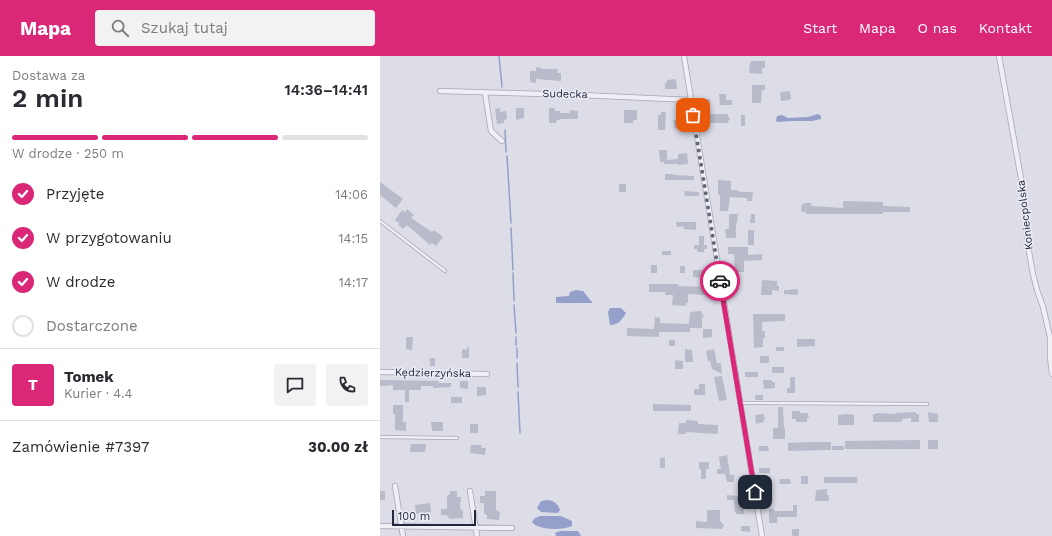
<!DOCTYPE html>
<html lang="pl">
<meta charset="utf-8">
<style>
:root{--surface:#fff;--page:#f2f2f3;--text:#2b2b33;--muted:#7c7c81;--line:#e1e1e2;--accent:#db2777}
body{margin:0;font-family:"Work Sans",sans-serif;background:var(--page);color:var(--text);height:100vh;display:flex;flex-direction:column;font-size:15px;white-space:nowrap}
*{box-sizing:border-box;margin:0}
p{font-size:13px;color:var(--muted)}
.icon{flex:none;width:22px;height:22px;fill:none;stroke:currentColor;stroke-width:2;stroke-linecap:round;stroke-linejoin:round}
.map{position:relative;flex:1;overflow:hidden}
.details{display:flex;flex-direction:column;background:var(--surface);width:380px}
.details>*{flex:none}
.scale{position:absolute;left:12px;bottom:10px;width:84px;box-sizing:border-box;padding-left:4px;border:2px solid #25273e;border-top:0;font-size:11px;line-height:14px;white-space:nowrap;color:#25273e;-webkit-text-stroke:3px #ebecf5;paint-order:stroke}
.pin{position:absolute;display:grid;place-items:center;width:34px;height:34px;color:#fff;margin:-17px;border-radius:8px;box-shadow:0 2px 6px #0006}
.courier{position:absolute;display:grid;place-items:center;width:40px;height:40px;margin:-20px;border:3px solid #db2777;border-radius:50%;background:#fff;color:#222;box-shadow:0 1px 5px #0007}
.headline em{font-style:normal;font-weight:600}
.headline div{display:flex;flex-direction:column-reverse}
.headline{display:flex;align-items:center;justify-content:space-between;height:68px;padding:0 12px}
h1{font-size:26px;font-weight:600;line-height:30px}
.bar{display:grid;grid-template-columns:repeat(4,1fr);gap:6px 4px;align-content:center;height:48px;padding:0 12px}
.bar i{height:5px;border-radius:3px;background:var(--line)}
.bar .selected{background:var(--accent)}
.bar p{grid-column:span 4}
.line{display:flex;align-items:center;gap:10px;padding:0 12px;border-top:1px solid var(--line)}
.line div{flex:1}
.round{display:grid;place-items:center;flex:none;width:42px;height:42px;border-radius:4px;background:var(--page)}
ol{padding:0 12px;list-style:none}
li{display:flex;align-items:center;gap:12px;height:44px}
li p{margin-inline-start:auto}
li .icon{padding:4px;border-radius:50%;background:var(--accent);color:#fff;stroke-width:4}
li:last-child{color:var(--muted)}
li i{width:22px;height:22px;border:2px solid var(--line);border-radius:50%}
header{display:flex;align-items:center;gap:24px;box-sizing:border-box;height:56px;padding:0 20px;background:var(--accent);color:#fff}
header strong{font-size:19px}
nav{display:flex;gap:22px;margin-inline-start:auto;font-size:14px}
.search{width:280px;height:36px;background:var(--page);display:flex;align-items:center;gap:10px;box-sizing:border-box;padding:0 14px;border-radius:4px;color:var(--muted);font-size:15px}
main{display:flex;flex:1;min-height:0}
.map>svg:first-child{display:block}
</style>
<header>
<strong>Mapa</strong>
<div class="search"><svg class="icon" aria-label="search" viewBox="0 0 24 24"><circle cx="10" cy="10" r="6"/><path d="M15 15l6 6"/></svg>Szukaj tutaj</div>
<nav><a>Start</a><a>Mapa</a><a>O nas</a><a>Kontakt</a></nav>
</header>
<main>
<section class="details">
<div class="headline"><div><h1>2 min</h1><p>Dostawa za</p></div><em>14:36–14:41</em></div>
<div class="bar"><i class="selected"></i><i class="selected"></i><i class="selected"></i><i></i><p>W drodze · 250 m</p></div>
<ol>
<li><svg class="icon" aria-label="check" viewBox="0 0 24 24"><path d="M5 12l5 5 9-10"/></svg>Przyjęte<p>14:06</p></li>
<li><svg class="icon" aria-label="check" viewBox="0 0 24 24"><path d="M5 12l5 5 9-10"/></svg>W przygotowaniu<p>14:15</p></li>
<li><svg class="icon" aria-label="check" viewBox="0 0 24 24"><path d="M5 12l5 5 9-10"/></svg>W drodze<p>14:17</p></li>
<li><i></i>Dostarczone</li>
</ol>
<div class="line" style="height:72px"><b class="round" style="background:var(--accent);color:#fff">T</b><div><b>Tomek</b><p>Kurier · 4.4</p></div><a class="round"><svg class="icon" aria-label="chat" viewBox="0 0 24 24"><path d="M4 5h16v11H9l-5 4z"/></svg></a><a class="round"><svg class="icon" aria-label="phone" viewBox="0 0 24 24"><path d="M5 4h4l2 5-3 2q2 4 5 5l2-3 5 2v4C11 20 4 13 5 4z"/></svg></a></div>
<div class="line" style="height:52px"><div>Zamówienie #7397</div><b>30.00 zł</b></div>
</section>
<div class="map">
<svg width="672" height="480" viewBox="0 0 672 480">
<rect width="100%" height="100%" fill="#dcdde7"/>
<path fill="#94a0ca" d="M438,58L441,60V63L432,65H412L397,66L396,64L397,60L402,59L408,62L428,61Z
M196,234L203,235L212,246V247H176V241L189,240L190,236Z
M230,252H241L246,257C242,264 238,269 230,269L228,256Z
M168,444C175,445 178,448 180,454L178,457L161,456L157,452L161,445Z
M160,460H181L192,465V470C183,474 159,475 152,466L155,462Z
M180,475H198L201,480H176L175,477Z"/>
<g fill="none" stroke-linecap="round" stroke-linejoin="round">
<path stroke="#94a0ca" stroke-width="1.5" d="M119,0L122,31
M125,74L126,96
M127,100L131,167
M131,172L133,214
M133,217L134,245
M134,249L136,277
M136,281V289
M137,292V302
M137,307L138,331
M138,336L140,377"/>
</g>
<path fill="#b9bbca" d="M371,5H385V12H382V18L369,17L370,7H371Z
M156,11L162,12V13H178L177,17H181V25L156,23V27L150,26V15H156Z
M296,23L297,33H285V27L287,26V24Z
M372,29H385V34H382L381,47H372Z
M410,35L411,43H409V44L401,45L400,36Z
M339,38H346V44H352V49H340Z
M323,43H330V50H324Z
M120,52V56L126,55L127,63L124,64V67L117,68L115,53Z
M136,52H144V62L136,64Z
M169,52H175V55H180V57H190V54L198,55V63H180V64H177L176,67H169Z
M244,54H257V64H253V67H244Z
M281,56H286L285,74H278V59H281Z
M328,58H347L350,63L347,67H328Z
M361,59H365V70H361Z
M303,63L304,71L295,73L293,64Z
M279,94H287V104L298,103V98L307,97L308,108L298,109V108H284V106H280Z
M285,118H293V119L314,120V124H285Z
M338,124L351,125V134H358L357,135L363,136H373L372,145H367V142L350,141L348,155H340V139H338Z
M0,126L23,143L16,152L0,139Z
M239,128H246V136H239Z
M304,135L319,136V140H305Z
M463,145L503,146V150L530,151V156H503V158H426V156H422L421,153L422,148H424L425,147H431V150H432L463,152Z
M27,153L34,159L31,162L52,176L54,174L63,181L56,190L52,187L50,189L27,169L23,173L18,169L20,168L15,164L22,154L25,156Z
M349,158H358L357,167H356V182H346L345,173H349Z
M371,158H375V167H370Z
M296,166H316V174L303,173L304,170L297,171Z
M368,174H374V189H368Z
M319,180H324V189H327V193H324V196H317V193H314V189H319Z
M348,191H368V199L382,198V204L364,205V216H355L354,198H348Z
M282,195H291V199H282Z
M271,209H277V217H271Z
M300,210H305V217H300Z
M313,214H329V222L313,221Z
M382,224L397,225V230H399V235L392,234V239H381Z
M269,228H298V230L325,231V239L308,238V247H306V250L292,249L293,239H285V236H269Z
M411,233H418V239L404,238V234H411Z
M321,255L322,258L324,260L322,262V272H310V276H279V281L247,280V272L274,273L275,261L280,262V267L309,268L310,256Z
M373,258H405V265L382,266V275H385V282H383V291L374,292Z
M323,273H332V281L323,282Z
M26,281H33L32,294L26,293Z
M417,283H435V290L417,291Z
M289,284H295V290H289Z
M89,290V302H82V293L86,294Z
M396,291H404V295H396Z
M305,293L312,294L313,306H305Z
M334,293L337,307H341L342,318L332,313L330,305H328L326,295Z
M380,300H389V307H380Z
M50,302H55V310H50Z
M295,304L303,305V313H295Z
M392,311H404V317H392Z
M365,316H378V321H365Z
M342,320L347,344L339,345L334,321Z
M410,321H415V337H407V332H410Z
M0,324L59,325L58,327H71V331L53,332V330H41V334H29V346H25V334H13V329L0,330Z
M383,324H392V326H395V332L384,333Z
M80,325H88V333L80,332Z
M319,328H325V339H314V333H319Z
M97,331H106V339L97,340Z
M375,339H383V344H375Z
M71,341H82V347H71Z
M273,348L311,349V355H273Z
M13,349H23V366H26V375L15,374V358H13Z
M398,351H403L404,372H405V383H393V372H398Z
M412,355H420V357H427L429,361L427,363V366H416V363H412Z
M536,356V358H539V366H531V362L522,363V366H493V358H497V357L516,358V357Z
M548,356L558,358V366H549Z
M384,358L385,364H383L384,366L376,368L375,359Z
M468,358L474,359V369H458V359Z
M306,364L318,365V368L338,369V378L306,376V378H298L299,367H306Z
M51,366H63V375H52Z
M90,368H98V377H90Z
M540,384V393H465V385Z
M548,384H558V393H548Z
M428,386H451V394L408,395V387Z
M31,388H46L45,396H30Z
M91,389H102L101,392H106L105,399L90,397Z
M379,390H388L389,395H379Z
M452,390H464V394H452Z
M347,399L350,419H354V426H347L345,418H337V413H341L339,401Z
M285,401V412H280V402Z
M319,406H329V413H326V423H321V413H319Z
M379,412H390V417H379Z
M421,420H428V428H421Z
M444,421H477V427H444Z
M400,423H410L411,428H399Z
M447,433V439H449V445H435L436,434Z
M0,435H5V444H0Z
M70,435H77V441H81L80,452L83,455V462L70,463L66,459H61V453H67V440L70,438Z
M105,435H116V453L117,455L120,456L119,464L107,463V459L104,458V447H100V440H105Z
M359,438H364V440H367L366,445H363L364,458H356V456H355L354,444H347V439L358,440Z
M50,447L51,456L36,458L35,449Z
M413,449H417V461H397V467H389V453H394V455H413Z
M327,454H340V465L344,469L342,473L316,472V465L327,466Z
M361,470H370V476L361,475Z
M412,473H419V480H412Z"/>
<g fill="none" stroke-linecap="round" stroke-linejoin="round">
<defs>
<path id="service" d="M0,165L65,215
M361,347L547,348
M0,381L77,382"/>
<path id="minor" d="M304,0L382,480
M619,0L642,128L649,196L653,218L657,234L663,251L670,281V301L672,318
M60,35L201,39L311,44
M105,37L111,75L122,85
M0,316L107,318
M15,430L23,480
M90,435L97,480
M0,470L132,472"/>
</defs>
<use href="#service" stroke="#a5a6b4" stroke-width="4"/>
<use href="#minor" stroke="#a5a6b4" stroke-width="6"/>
<use href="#service" stroke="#efeff5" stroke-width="2.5"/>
<use href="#minor" stroke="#efeff5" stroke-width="4.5"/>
</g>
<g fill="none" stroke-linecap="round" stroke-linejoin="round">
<path stroke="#656779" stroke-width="4" stroke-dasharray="0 7.2" d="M313,59L340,225"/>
<path stroke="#db2777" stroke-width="5" d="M340,225L375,436"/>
</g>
<g text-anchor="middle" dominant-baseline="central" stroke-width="3" stroke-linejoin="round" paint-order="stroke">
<g font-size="11" fill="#25273e" stroke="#ebecf5">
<text transform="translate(185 38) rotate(1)">Sudecka</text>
<text transform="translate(645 159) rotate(-97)">Koniecpolska</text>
<text transform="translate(53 317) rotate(1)">Kędzierzyńska</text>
</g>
</g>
</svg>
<div class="scale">100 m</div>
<div class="pin" style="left:313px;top:59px;background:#ea580c"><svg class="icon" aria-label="bag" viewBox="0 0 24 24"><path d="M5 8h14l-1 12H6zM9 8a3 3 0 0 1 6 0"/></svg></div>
<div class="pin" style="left:375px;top:436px;background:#1f2937"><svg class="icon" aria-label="home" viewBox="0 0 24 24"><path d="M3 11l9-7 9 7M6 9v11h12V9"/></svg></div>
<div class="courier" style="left:340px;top:225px"><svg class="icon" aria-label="car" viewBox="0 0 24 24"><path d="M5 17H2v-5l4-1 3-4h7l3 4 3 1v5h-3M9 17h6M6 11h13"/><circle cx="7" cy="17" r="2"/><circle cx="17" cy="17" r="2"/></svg></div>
</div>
</main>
